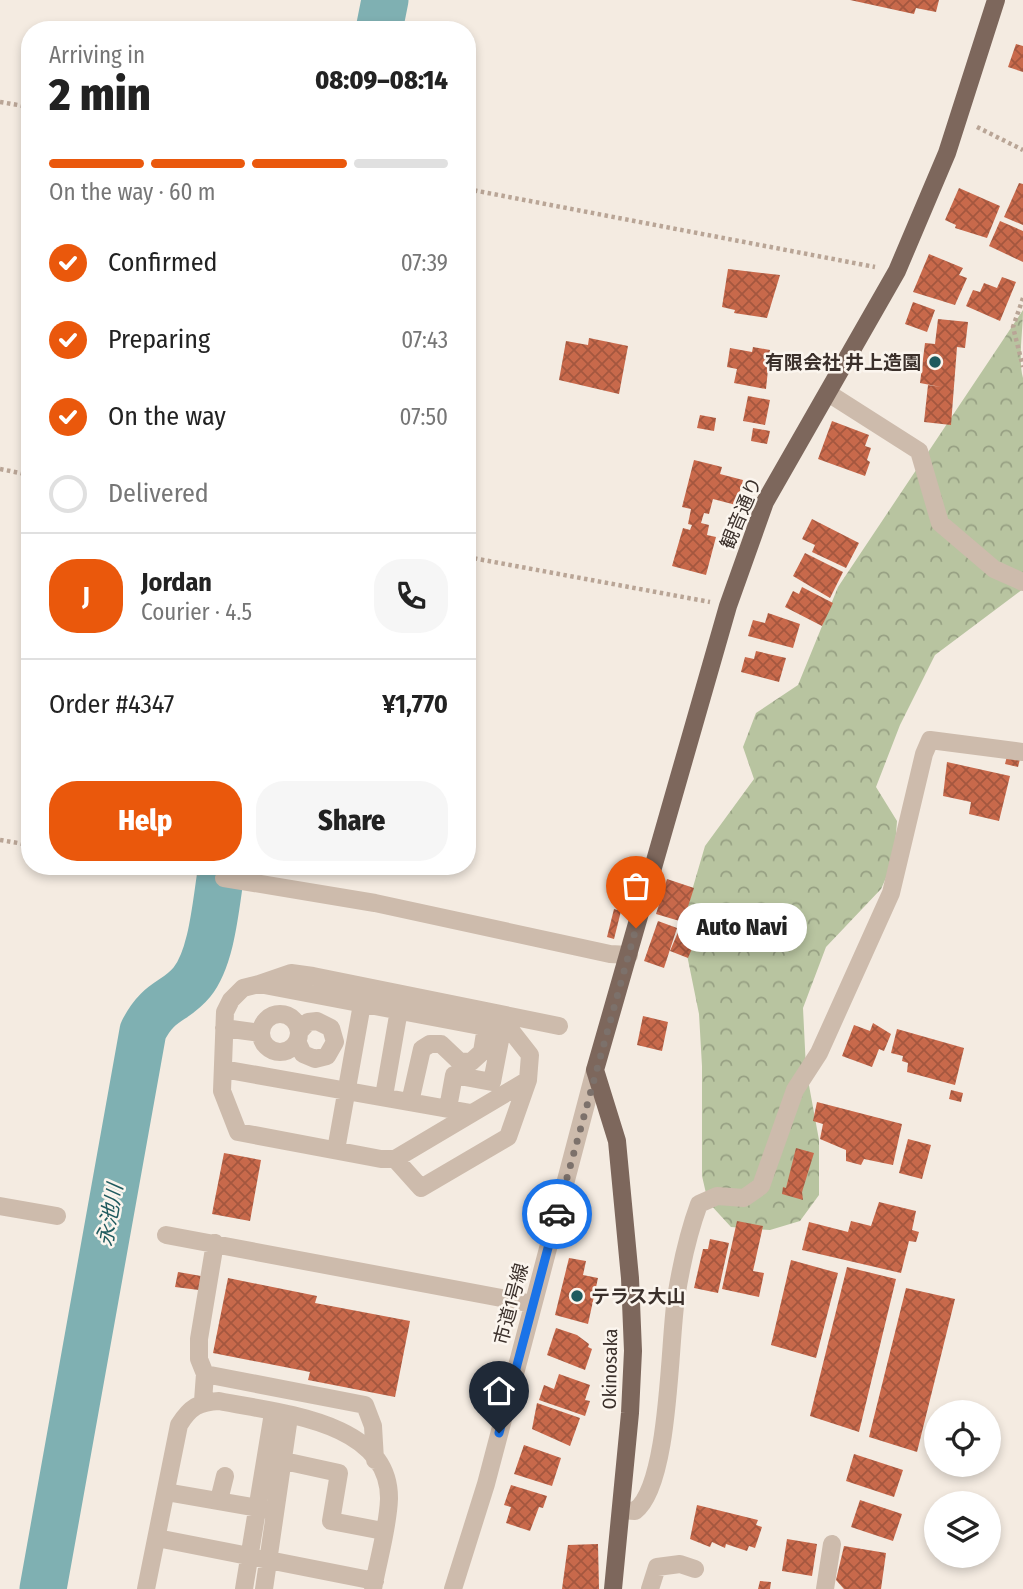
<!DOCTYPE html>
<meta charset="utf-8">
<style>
:root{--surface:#fff;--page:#f6f6f6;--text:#222;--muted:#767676;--line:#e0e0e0;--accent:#ea580c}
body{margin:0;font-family:"Fira Sans Condensed","Noto Sans JP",sans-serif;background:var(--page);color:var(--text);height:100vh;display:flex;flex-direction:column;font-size:26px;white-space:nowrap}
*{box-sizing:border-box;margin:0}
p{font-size:23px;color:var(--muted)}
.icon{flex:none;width:38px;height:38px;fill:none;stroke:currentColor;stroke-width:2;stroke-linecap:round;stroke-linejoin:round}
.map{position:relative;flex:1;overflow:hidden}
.sheet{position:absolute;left:21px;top:21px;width:455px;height:854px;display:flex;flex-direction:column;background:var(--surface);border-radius:28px;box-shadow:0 4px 10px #0003}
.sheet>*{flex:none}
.fabs{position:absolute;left:924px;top:1400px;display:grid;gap:14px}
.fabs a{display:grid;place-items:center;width:77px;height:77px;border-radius:50%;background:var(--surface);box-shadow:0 4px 10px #0003;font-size:35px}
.pin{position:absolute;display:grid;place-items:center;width:60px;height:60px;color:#fff;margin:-72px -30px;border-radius:50% 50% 50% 0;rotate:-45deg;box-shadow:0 0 7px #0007}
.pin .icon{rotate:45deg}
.courier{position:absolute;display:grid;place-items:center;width:70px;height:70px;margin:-35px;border:5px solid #1a73e8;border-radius:50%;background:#fff;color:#222;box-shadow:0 2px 9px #0007}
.bubble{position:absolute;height:49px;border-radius:24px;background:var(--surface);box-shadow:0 4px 10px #0003;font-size:23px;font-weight:800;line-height:49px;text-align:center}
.summary em{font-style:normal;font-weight:800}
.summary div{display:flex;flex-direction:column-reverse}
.summary{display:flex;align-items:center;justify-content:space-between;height:119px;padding:0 28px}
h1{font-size:46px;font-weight:800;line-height:52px}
.bar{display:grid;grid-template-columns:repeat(4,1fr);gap:10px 7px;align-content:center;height:84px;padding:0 28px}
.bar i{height:9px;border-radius:5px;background:var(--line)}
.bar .on{background:var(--accent)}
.bar p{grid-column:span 4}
.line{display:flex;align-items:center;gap:18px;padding:0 28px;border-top:2px solid var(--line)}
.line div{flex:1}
.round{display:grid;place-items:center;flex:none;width:74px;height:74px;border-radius:28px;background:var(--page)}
ol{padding:0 28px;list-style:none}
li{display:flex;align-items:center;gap:21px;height:77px}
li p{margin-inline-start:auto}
li .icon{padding:7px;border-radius:50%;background:var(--accent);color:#fff;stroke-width:4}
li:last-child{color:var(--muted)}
li i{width:38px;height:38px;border:4px solid var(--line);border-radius:50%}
.action{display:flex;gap:14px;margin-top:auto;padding:14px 28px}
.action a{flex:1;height:80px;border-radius:28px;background:var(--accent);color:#fff;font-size:28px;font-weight:800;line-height:80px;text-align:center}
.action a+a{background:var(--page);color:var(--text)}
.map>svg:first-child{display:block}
</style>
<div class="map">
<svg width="1023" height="1589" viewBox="0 0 1023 1589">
<defs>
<pattern id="forest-crowns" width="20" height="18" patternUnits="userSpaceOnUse" patternTransform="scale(1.75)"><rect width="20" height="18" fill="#b8c4a0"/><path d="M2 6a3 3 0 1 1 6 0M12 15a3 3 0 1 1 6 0" fill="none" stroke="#97a083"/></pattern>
<pattern id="building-cross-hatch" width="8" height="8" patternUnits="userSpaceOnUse" patternTransform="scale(1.75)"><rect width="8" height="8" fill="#c8694b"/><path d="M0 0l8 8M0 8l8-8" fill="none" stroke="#a4573f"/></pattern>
</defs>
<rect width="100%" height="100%" fill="#f4ebe1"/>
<path fill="url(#forest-crowns)" d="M1023,310C1023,330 1018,361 1023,378V589L935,655L900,725L876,787L897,821L894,860L881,889L826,947L803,1008L806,1069L819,1140V1195L800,1221L770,1230L731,1227L708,1202L702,1176V1066L699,1014L686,950V911L705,846L754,779L743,747L756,713L798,685L838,587Z"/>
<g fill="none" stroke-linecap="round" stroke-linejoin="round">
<path stroke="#7fb0b2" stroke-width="47" d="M379,30L385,0
M43,1589L143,1031C159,999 175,1003 192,982C213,956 216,900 222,866"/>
</g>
<path fill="url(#building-cross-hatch)" d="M850,0H939L936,12L916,8L914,14Z
M1016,44L1023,46V72L1008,67Z
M1019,183L1023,184V225L1004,217Z
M959,188L1000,206L987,238L955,228L956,225L945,220Z
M1000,221L1023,231V262L989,246Z
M929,254L963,268L959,275L967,278L955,305L913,292Z
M728,269L780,275L767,318L734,313L735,310L722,307Z
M1002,277L1016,282L1000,321L966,306L973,290L980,292L984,283L997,288Z
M913,302L935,310L927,332L905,324Z
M938,319L968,322L965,348L957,347L951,425L924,422L928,385L941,387L920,383L925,343L935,344Z
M589,338L628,346L619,394L559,380L566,341L588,345Z
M753,347L770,350L766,389L734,383L737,369L727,367L730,348L752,352Z
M748,396L770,400L765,425L743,421Z
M700,415L716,418L714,431L697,428Z
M832,421L869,435L865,446L871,448L867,460L870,462L865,476L818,459Z
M753,428L770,431L767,444L751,441Z
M694,460L722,467L720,474L743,480L736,505L713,499L709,514L704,513L701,523L709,525L707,535L716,537L706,575L672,566L683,528L690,530L692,525L688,524L691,509L682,507Z
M812,519L859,543L846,568L812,552L815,545L802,539Z
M805,553L843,572L830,598L793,576Z
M802,587L833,603L822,626L785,607L793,591L799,594Z
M768,613L800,624L793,648L748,636L753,620L765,623Z
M756,651L786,658L779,682L741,672L745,657L754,659Z
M1007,756L1020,759L1018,767L1005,764Z
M947,762L1010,776L999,821L969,814L971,802L943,796Z
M667,879L694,888L683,922L656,914Z
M614,909L621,911L614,939L607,937Z
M658,921L677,928L664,968L644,961Z
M681,925L699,932L688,958L670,951Z
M643,1016L668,1022L662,1051L637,1045Z
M873,1023L891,1034L884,1051L879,1049L872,1067L842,1056L854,1025L870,1031Z
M897,1029L964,1048L955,1085L907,1072L908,1063L902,1061L903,1056L891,1053Z
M951,1090L963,1093L961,1102L949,1099Z
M817,1102L902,1124L893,1165L864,1159L861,1165L846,1161V1150L820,1139L823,1124L813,1121Z
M908,1139L931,1145L922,1179L899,1173Z
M796,1148L814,1153L802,1192L803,1200L782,1194L783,1187L786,1188Z
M224,1153L261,1160L250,1221L212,1214Z
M879,1202L916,1211L912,1230L919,1232L916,1242L909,1241L901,1273L802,1250L809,1222L848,1232L851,1221L871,1226Z
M737,1221L763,1226L753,1271L764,1273L759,1297L722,1289Z
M710,1239L729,1243L718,1293L694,1288L703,1249H708Z
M569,1258L586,1261L583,1275L598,1278L588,1324L555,1315Z
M791,1260L838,1273L816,1358L771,1345Z
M847,1267L896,1279L859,1432L810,1416Z
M178,1272L201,1276L199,1290L175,1287Z
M228,1278L317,1296L315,1303L410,1321L395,1397L308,1380L310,1372L213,1353Z
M906,1288L955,1299L917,1452L869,1437Z
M556,1328L577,1335L589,1344L588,1347L592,1349L585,1370L547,1355Z
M559,1374L590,1385L585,1400L590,1401L585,1416L539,1400L544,1385L554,1389Z
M537,1403L580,1418L570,1446L532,1429Z
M524,1445L561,1458L552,1486L514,1474Z
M854,1454L903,1470L894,1497L846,1481Z
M511,1485L547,1496L543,1508L539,1507L530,1531L506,1523L511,1507L504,1505Z
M860,1500L902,1514L893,1541L851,1527Z
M697,1505L758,1520L756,1525L762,1527L755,1548L749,1546L747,1551L726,1544L725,1548L712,1542L710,1547L690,1539Z
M787,1539L817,1544L812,1576L782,1571Z
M598,1544L599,1589H562L568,1545Z
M844,1546L886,1553L881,1589H844L836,1580Z
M760,1581L771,1582L770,1589H758Z"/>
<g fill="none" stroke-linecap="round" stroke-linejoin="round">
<path stroke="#b9a596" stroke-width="4.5" stroke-dasharray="3.5 3.5" stroke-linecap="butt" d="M0,102L30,107
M977,127L1023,150
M467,189L875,267
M1023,298L1013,327L1023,367
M0,469L30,475
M467,557L710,602
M0,840L30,845
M155,866L203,874"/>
<path stroke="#cdbbac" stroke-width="18" d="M828,393L919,451L940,523L994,569L1023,582
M224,878L375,903L610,954L629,955
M259,984L512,1032L530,1055L528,1080L508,1137L421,1188L395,1159H381L238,1132L222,1091L225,1012L231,1000L243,988Z
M259,984L291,973L313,976L559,1026
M261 1033a19 19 0 1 1 38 0a19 19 0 1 1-38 0Z
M224,1028L261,1033
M297,1041L303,1054L315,1059L327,1056L335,1042L331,1028L317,1021L308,1022L299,1032
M223,1069L471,1113
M384,1096L399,1010
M410,1102L422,1049L430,1044H441L459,1061L471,1062L482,1052L486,1027
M448,1108L454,1075L492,1082L502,1030
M336,1150L362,1004
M395,1159L528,1080
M0,1206L57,1216
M166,1235L533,1304
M205,1374L365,1405L373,1426L375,1460
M203,1401L205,1374L199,1359V1339L215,1243
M284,1461L339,1473L331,1521L383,1531
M166,1492L269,1510
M219,1500L225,1476
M621,1510L635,1511C670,1485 669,1343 676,1298C681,1266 688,1234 699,1204L717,1196L744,1198L761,1186L795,1090L819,1053L891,893L924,754L930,740L1023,752
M157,1538L375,1581
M146,1589L179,1425C190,1407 199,1402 219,1401C276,1413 390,1420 389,1499C388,1528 378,1560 373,1589
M244,1589L273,1413
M264,1589L289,1417
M453,1589L486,1484L595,1070
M650,1589L657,1567L680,1564L695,1569
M825,1589L832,1544"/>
<path stroke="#7d675c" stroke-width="18" d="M613,1589L630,1413L633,1351L630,1278L617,1141L595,1070L728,606L765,502L897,271L947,153L996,0"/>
</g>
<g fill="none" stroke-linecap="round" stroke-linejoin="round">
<path stroke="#7c716b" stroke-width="7" stroke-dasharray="0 12.6" d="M557,1214L636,928"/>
<path stroke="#1a73e8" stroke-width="9" d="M499,1433L557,1214"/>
</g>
<g fill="#1f5a5e" stroke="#fbf5ee" stroke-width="2.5">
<circle cx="935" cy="362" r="7"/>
<circle cx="577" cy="1296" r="7"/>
</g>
<g text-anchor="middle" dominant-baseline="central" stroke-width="5" stroke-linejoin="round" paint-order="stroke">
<g font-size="19" font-weight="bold" fill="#3b302b" stroke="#fbf5ee" text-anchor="end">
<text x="921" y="362">有限会社 井上造園</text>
<text x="591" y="1296" text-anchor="start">テラス大山</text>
</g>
<g font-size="19" fill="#3b302b" stroke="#fbf5ee">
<text transform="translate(741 513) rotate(-67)">観音通り</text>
<text transform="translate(511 1304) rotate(-75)">市道1号線</text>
<text transform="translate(610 1369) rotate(-89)">Okinosaka</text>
</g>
<g font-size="21" font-style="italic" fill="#1f5a5e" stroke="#fbf5ee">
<text transform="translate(110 1215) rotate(-80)">永池川</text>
</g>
</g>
</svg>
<div class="fabs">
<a><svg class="icon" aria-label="locate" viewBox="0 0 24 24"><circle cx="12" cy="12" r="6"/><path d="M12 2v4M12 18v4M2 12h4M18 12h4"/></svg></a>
<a><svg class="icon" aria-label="layers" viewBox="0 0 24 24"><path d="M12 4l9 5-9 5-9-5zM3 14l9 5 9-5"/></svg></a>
</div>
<div class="pin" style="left:636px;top:928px;background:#ea580c"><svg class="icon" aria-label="bag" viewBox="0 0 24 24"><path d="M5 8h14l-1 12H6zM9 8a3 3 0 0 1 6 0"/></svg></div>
<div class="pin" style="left:499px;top:1433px;background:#1f2937"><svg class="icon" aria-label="home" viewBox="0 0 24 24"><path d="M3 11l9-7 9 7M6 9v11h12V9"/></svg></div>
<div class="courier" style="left:557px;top:1214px"><svg class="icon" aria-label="car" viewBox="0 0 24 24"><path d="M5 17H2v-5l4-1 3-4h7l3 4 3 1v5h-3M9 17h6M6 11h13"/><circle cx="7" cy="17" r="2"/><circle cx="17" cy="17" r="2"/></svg></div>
<div class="bubble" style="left:677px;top:903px;width:130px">Auto Navi</div>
<section class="sheet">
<div class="summary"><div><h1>2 min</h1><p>Arriving in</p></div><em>08:09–08:14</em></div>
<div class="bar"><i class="on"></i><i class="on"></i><i class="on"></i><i></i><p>On the way · 60 m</p></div>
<ol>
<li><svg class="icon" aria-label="check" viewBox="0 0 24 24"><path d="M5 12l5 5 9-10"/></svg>Confirmed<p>07:39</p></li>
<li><svg class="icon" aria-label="check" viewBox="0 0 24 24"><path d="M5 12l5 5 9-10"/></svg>Preparing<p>07:43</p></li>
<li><svg class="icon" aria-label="check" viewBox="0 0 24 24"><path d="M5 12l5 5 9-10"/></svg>On the way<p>07:50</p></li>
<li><i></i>Delivered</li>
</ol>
<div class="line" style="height:126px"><b class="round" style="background:var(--accent);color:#fff">J</b><div><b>Jordan</b><p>Courier · 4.5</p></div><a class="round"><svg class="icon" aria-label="phone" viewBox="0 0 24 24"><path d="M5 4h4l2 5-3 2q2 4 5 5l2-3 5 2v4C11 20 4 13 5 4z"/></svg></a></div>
<div class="line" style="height:91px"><div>Order #4347</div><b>¥1,770</b></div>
<div class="action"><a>Help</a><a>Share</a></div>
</section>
</div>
